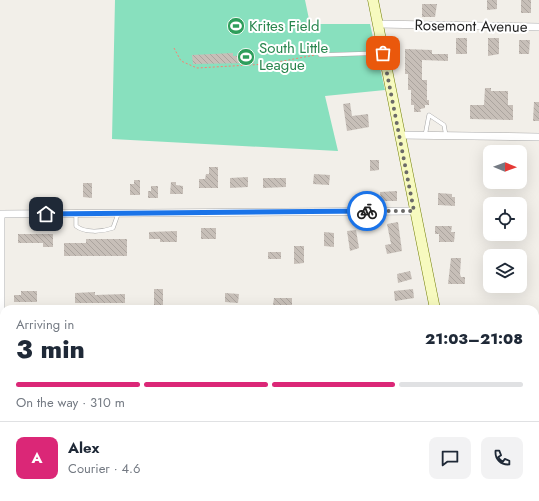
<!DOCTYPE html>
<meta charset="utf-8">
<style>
:root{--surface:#fff;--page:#f2f2f3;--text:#1f2937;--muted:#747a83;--line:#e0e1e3;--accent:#db2777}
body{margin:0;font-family:Jost,sans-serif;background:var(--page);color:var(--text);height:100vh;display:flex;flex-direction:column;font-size:15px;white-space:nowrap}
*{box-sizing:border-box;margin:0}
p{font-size:13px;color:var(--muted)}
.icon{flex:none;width:22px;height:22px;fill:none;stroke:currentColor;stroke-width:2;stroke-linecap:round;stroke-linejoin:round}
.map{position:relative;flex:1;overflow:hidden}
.details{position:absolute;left:0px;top:305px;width:539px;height:196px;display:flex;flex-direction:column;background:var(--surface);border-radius:12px 12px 0 0;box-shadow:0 4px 16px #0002}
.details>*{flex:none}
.needle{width:26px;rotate:91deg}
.tools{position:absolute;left:483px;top:145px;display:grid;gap:8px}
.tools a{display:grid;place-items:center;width:44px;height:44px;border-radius:8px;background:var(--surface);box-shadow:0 4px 16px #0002;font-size:20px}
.pin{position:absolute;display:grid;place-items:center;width:34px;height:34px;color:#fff;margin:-17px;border-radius:8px;box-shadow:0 2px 6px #0006}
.courier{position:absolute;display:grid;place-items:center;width:40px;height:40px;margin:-20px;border:3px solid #1a73e8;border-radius:50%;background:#fff;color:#222;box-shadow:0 1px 5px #0007}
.headline em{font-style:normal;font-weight:800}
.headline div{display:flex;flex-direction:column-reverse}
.headline{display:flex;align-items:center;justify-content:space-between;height:68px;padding:0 16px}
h1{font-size:26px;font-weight:800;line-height:30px}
.bar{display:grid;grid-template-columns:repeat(4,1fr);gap:6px 4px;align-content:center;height:48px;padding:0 16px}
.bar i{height:5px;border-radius:3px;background:var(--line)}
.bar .selected{background:var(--accent)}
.bar p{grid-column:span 4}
.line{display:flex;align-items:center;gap:10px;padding:0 16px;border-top:1px solid var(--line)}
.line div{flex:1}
.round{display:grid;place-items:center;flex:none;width:42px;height:42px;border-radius:8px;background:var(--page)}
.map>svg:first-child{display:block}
</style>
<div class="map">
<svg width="539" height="501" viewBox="0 0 539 501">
<defs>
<pattern id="building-back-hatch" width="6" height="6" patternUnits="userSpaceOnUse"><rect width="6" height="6" fill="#c7bfb8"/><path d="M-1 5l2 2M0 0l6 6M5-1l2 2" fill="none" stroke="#aba49e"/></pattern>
</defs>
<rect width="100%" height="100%" fill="#f2efe9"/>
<path fill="#88e0be" d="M115,0H305L310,24H370L385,90L325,96L338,151L112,139Z"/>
<path fill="url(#building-back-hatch)" d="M487,0H497V9L487,10Z
M521,0H531V13H521Z
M422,4H437L435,17H422Z
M456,38H467V54H456Z
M488,38H499V54L488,56Z
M519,40H530L529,54H519Z
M405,49L432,50V54H448V61L422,60V80H427V100H429V105H425V108L420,109L421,112H414V105H411V90H408V74H405Z
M233,53V56L254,55V63L193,64L192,55Z
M485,88H491V91H508V105H513V120L470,119V105H484Z
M534,102H539V121H533Z
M350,103L352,116L368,114L369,127L347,131L343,104Z
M370,160H379V170L370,171Z
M209,167H218V188H199V179H205L206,174H209Z
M314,174L330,175L329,185L313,184Z
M248,177V187L230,188V178Z
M263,178H286V187L263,188Z
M134,180H140V195H130V184H134Z
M171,182H176V185L183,186V194H170Z
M83,183H92V198L83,197Z
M151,186H158V198H148V191H151Z
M397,191V201H381L380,192Z
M438,193L452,194V197H455V206L438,205Z
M398,222L402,251L387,254L385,245L391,244L387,224Z
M435,226H452L451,232H455L454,242H439V234H435Z
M201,228H216V239H201Z
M356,230L359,248L350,251L347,231Z
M177,231V242H160V239H149V232Z
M324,232L334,233V247L324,246Z
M18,234H53V247H43V243H18Z
M86,239H127V256H64V243H86Z
M294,246H304V263L294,264Z
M268,252H281V259H268Z
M451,258H461L460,274L461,277H465V284H448Z
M410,271L412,279L398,283L397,274Z
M154,289H163V306H154Z
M413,289L414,298L395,301L394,291Z
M21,291H37V302H14V295H21Z
M95,292V295L125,294V303H75V293Z
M225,293L239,294L238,303L225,302Z
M274,298H292V306L273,305Z"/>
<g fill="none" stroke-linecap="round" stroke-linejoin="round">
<defs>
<path id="service" d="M320,55L382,53
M425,136L429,115L444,125L446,136
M76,213V226C85,233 102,232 113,228L118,214"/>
<path id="minor" d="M378,24L539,27
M399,135L539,137
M0,214L414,211
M1,214V423
M535,484H539
M254,501V497"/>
<path id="secondary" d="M373,0L435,309
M530,497L533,501"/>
</defs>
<use href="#service" stroke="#a9a9a9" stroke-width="4.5"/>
<use href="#minor" stroke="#a9a9a9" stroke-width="8"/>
<use href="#secondary" stroke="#707d05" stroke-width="11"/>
<path stroke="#fa8072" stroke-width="1" stroke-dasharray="2 2" stroke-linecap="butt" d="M174,48L181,61L197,68L267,64L315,55"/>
<use href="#service" stroke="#fff" stroke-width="3.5"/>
<use href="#minor" stroke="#fff" stroke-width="7"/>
<use href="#secondary" stroke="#f7fabf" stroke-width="10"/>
</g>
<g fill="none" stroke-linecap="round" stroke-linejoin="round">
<path stroke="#6b6a68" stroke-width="4" stroke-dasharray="0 7.2" d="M367,211H414L383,53"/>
<path stroke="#1a73e8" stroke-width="5" d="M46,214L367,211"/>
</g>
<defs>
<symbol id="stadium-disc" viewBox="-11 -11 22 22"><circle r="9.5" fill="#2e9e5b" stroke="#fff"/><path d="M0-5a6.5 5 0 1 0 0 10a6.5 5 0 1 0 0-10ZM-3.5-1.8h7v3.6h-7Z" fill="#fff"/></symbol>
</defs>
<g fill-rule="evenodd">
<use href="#stadium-disc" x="226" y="16" width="20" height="20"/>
<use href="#stadium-disc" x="236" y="47" width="20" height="20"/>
</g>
<g text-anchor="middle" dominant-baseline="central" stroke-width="4" stroke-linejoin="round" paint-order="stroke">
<g font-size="15" fill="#27864d" stroke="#fff" text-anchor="start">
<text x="249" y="26">Krites Field</text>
<text x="259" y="48">South Little<tspan x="259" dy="17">League</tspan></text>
</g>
<g font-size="15" fill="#222" stroke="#fff">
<text transform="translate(471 26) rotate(1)">Rosemont Avenue</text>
</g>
</g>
</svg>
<div class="tools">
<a><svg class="needle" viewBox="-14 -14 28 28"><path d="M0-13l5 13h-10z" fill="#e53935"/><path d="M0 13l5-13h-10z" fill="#747a83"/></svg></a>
<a><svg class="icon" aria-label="locate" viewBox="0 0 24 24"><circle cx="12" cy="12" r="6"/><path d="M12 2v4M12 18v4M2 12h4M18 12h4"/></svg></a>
<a><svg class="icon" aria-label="layers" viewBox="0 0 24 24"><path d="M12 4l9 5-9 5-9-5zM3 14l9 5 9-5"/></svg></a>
</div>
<div class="pin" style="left:383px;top:53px;background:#ea580c"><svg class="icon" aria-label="bag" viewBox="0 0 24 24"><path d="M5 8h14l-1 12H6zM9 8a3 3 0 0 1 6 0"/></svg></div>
<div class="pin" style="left:46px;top:214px;background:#1f2937"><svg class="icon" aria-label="home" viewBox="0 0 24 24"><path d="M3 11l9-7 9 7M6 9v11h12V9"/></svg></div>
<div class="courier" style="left:367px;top:211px"><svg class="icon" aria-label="bike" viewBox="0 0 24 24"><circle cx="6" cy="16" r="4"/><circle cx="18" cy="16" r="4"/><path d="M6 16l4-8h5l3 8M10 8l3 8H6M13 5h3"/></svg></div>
<section class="details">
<div class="headline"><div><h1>3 min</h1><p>Arriving in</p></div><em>21:03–21:08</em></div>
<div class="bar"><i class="selected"></i><i class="selected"></i><i class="selected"></i><i></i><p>On the way · 310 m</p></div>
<div class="line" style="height:72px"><b class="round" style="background:var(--accent);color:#fff">A</b><div><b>Alex</b><p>Courier · 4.6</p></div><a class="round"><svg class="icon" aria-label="chat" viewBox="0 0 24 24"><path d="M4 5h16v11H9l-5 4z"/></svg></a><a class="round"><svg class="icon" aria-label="phone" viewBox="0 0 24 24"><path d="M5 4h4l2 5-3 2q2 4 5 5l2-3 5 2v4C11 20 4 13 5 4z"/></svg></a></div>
</section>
</div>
